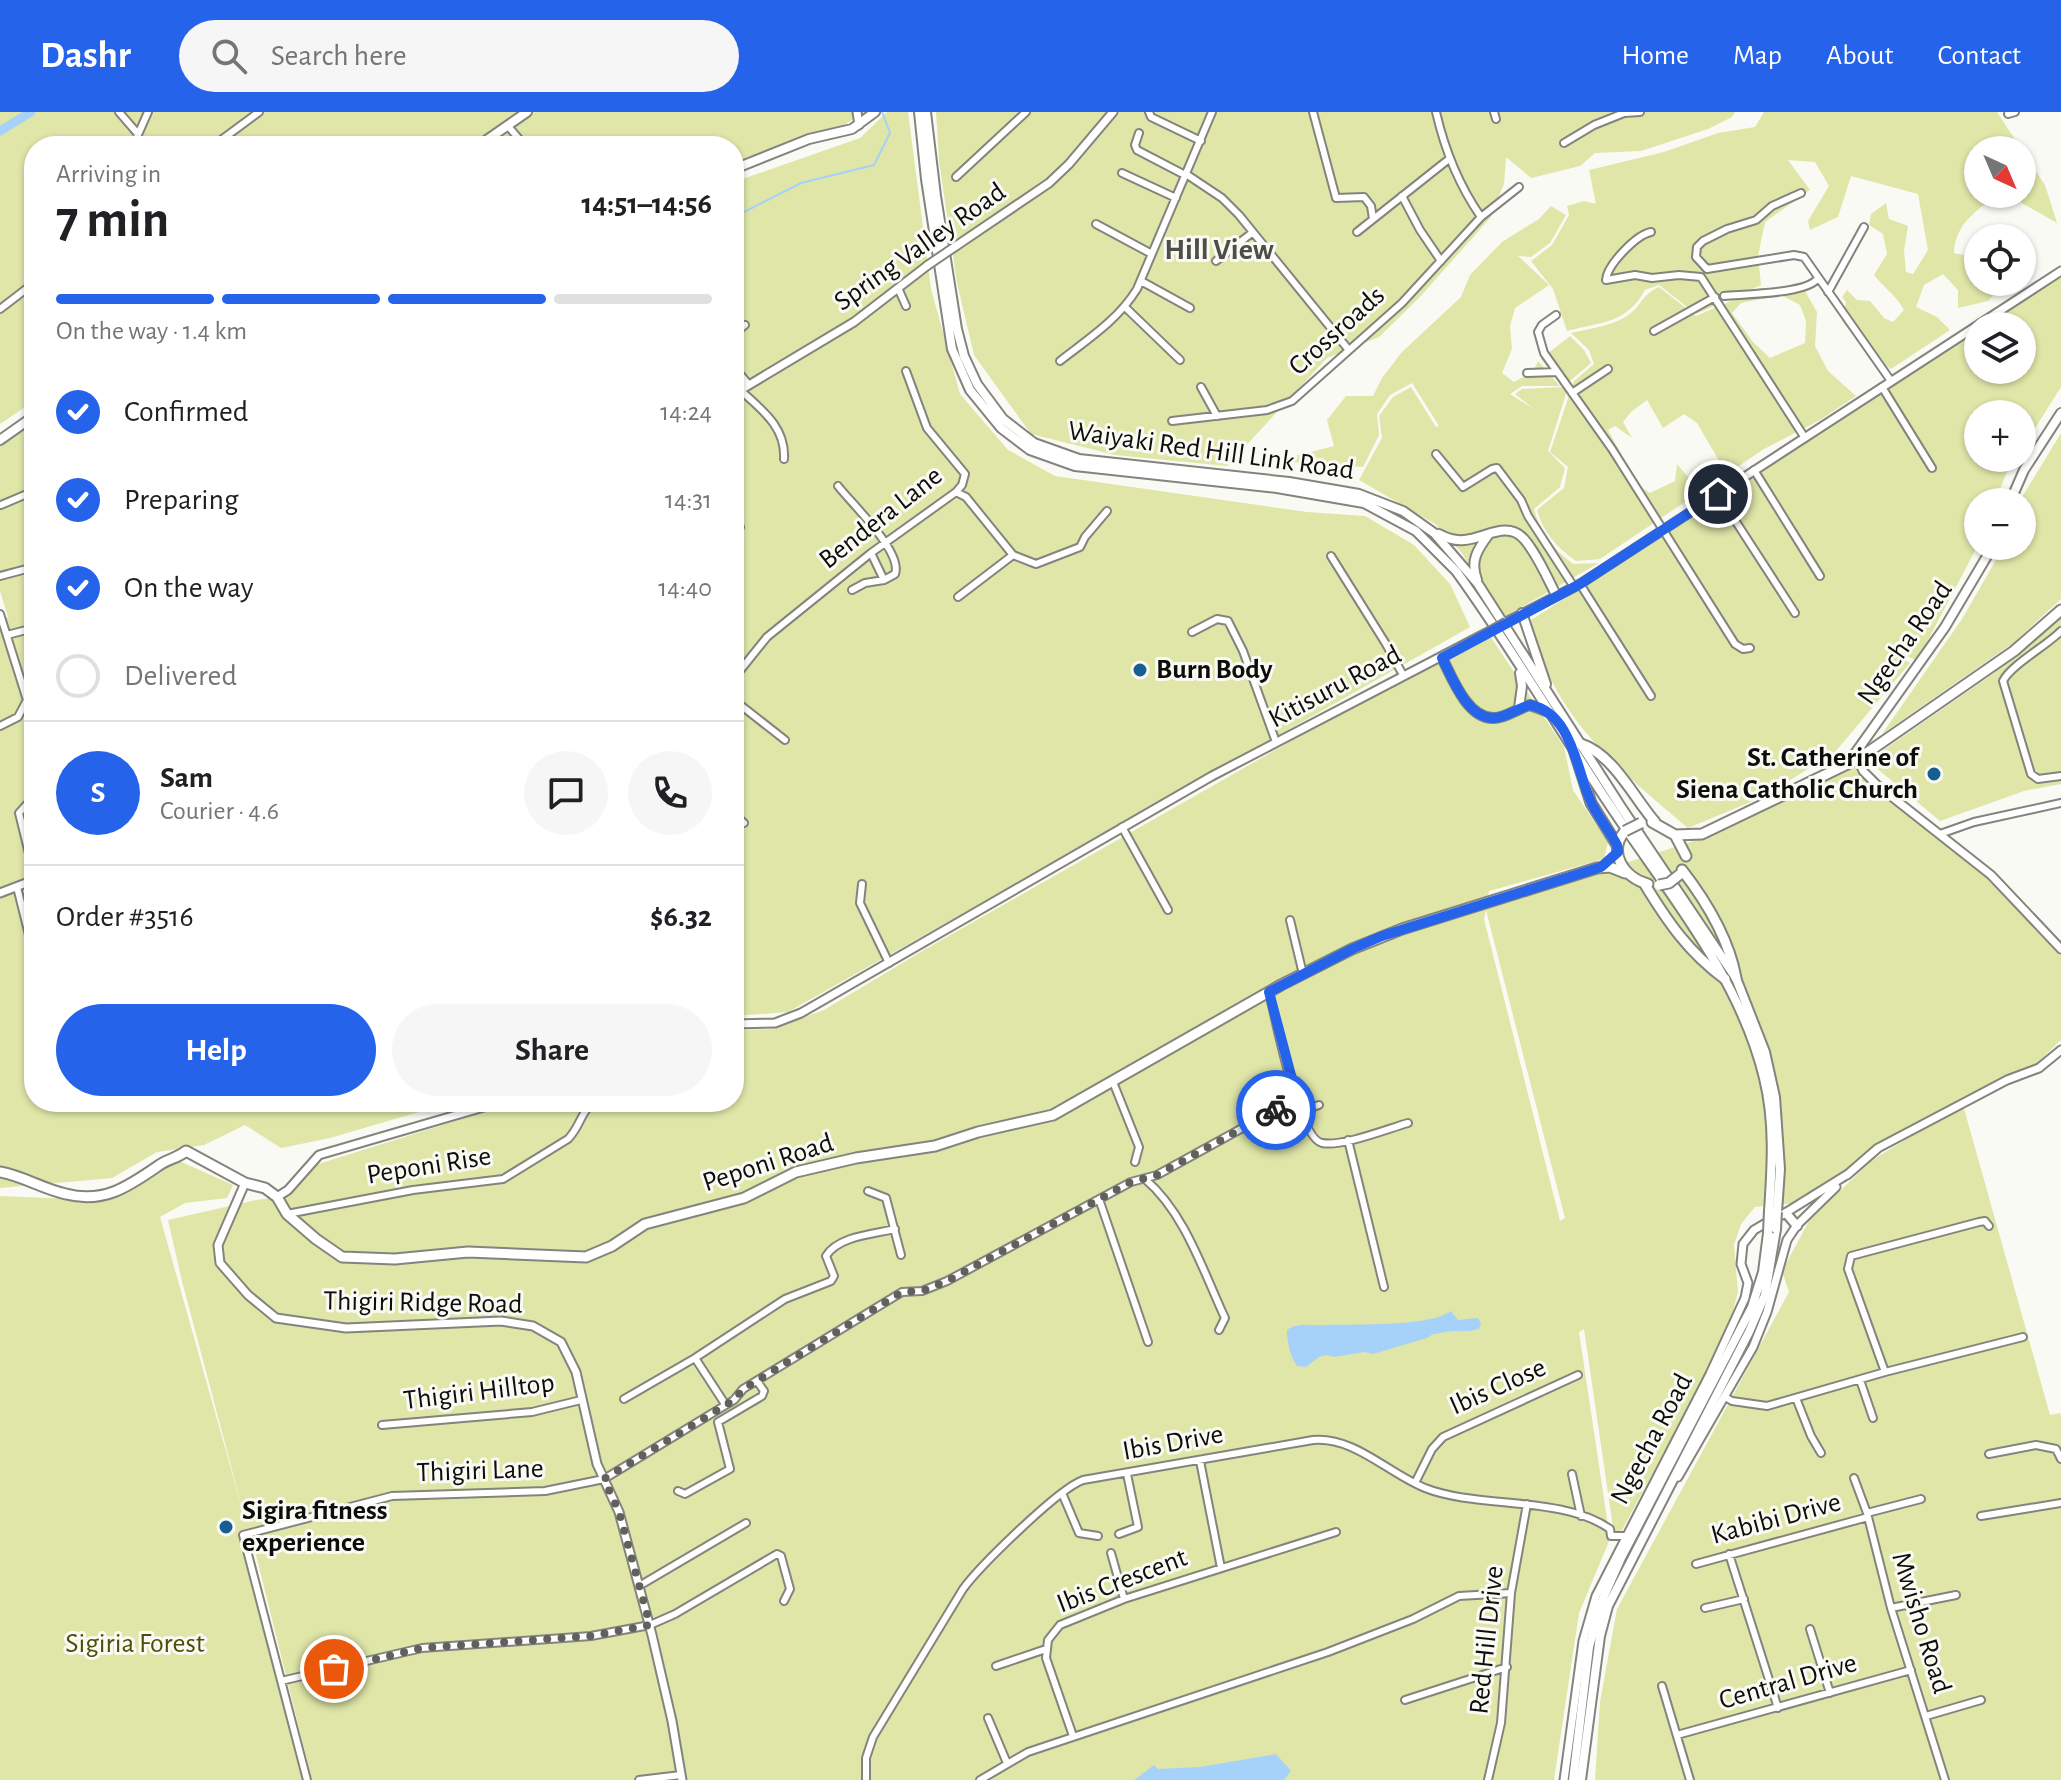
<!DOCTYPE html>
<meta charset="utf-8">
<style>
:root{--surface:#fff;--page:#f6f6f6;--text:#202124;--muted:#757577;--line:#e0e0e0;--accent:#2563eb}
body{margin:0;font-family:"Alegreya Sans",sans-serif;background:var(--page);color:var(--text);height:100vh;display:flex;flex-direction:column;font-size:30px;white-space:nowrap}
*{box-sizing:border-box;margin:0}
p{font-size:26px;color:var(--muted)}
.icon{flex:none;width:44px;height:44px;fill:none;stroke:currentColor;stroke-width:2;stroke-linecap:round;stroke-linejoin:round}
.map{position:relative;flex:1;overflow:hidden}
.side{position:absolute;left:24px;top:24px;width:720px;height:976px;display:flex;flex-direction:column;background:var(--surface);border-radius:32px;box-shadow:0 2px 6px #0004}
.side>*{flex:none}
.needle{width:52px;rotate:136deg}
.controls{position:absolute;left:1964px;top:24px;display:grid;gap:16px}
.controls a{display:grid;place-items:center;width:72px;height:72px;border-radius:50%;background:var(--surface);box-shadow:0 2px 6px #0004;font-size:40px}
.pin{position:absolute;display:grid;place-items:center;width:68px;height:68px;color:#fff;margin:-34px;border:4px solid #fff;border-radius:50%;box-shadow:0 2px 8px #0007}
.courier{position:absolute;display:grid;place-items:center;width:80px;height:80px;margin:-40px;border:6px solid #2563eb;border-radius:50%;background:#fff;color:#222;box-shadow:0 2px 10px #0007}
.headline em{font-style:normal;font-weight:700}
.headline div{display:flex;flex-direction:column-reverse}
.headline{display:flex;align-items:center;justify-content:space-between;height:136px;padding:0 32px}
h1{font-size:52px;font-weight:700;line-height:60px}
.bar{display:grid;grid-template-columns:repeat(4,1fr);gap:12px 8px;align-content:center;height:96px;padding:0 32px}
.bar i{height:10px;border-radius:6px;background:var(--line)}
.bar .selected{background:var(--accent)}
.bar p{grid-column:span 4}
.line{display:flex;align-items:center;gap:20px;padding:0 32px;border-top:2px solid var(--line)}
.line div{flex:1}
.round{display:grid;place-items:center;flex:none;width:84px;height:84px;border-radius:42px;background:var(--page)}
ol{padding:0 32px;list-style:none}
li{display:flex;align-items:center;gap:24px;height:88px}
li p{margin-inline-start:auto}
li .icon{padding:8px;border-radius:50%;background:var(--accent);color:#fff;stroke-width:4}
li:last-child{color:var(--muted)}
li i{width:44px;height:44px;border:4px solid var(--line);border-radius:50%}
.primary-button{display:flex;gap:16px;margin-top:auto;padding:16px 32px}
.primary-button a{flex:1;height:92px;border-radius:48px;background:var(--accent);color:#fff;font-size:32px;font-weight:700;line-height:92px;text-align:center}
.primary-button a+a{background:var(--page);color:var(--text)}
header{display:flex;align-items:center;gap:48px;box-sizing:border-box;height:112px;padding:0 40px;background:var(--accent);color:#fff}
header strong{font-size:38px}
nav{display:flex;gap:44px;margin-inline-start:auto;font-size:28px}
.search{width:560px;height:72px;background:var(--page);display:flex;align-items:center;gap:20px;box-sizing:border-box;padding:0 28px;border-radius:44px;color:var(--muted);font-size:30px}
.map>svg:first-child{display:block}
</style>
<header>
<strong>Dashr</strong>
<div class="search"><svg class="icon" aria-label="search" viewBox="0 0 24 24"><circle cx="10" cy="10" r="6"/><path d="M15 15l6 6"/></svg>Search here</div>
<nav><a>Home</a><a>Map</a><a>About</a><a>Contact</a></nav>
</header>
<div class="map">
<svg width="2061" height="1668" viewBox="0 0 2061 1668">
<rect width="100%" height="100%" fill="#f9faf3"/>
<path fill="#dfe6a8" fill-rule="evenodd" d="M0,0H866L842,14L811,22L734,50V34H34V289L0,312Z
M887,0H908L931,177L960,282L1008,338L1055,364L1307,400L1365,404L1414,433L1450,472L1470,515L788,900L734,904V70L860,26Z
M936,0H1735L1732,5L1708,17L1641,39L1595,41L1580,54L1531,66L1506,45L1504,72L1491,105L1419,186L1379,225L1327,246L1227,354L1115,343L1031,322L974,243L957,171L939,49Z
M1764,0H1997L2022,38H1978V82H1998C1976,99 1955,112 1954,141L1972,145L1978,150V170H2007L1988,189L1958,196V178L1943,162L1924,173L1916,195L1937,205L1950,218L1891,257L1867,241L1842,209L1846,190L1842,185L1847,178L1857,188L1870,189L1884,206L1893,210L1904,198C1896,183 1884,176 1874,163L1887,142L1883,122L1869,113L1871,102L1886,91L1889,107L1908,114L1904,138L1906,160L1913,162L1928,138L1918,82L1851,64L1838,105L1810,118L1808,109L1829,74L1815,50L1788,48L1810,78L1765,110L1758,144L1761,173L1696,202L1659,173L1645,178C1626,212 1601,210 1567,219L1553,177L1531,149L1552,133L1569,103L1567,94L1584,89L1596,92L1589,58L1664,40L1718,21L1755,15Z
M2022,39L2045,73L2057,111L2006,82H2022Z
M1551,94L1566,103L1550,131L1531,145L1518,144L1549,173L1515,196L1510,214L1512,237L1502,261L1514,270L1533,260L1538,249L1560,274H1522L1510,282L1534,297L1515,282L1522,277L1563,275L1541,247L1570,224L1584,238L1591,251L1570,269L1548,339L1565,356L1560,375L1534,397C1541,422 1553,436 1573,452L1599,451L1504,505L1461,440L1435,412L1359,368L1382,326L1379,304L1393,285L1411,275L1436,315L1439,314L1412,271L1390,283L1377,302L1379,323L1363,355L1275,349L1334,334L1327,308L1346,284H1373L1382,266L1402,240L1461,185L1470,163L1502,130L1539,107Z
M2061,164V275L2022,337V302H1978V346H2016L2006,362L1995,390H1978V433L1917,549L1896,538L1895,541L1910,551L1835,640L1765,684L1688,716C1643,678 1595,640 1563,589C1548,565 1538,538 1522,514L1978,218V258H2022V214H1984Z
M1659,175L1696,204L1761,176L1805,179L1817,200L1815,234L1828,259L1856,284L1820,308L1764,337L1600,447L1576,449C1556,435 1543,420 1537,398L1564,376L1568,355L1550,340L1574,269L1594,252L1589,238L1571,221C1588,217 1612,214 1627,204C1642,194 1641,183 1659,175ZM1781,183L1800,193L1806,209L1805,231L1770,246L1753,230L1732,201L1741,191ZM1647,288L1663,316L1684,302L1697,311L1725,359L1699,378L1677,352L1675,369L1650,381L1638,373L1608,318L1615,314L1632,326L1623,310L1631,300Z
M34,305V990H453L330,1026L281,1036L245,1013L204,1033L157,1040L112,1066L0,1076V511L8,505L0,479V331Z
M2061,321V487L2013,531L1882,622L1962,507L2004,434H2022V390H2019Z
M2061,503V672L2024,679L1940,709L1868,649L1993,562Z
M1490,524L1564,635L1573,678L1608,730L1604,747L1489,779L1486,796L1703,726L1853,653L1882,682L2003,775L2061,843V928L2035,953L1878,1033L1825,1074L1795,1091L1755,1095L1741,1112L1734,1133L1738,1180L1729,1214L1715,1246L1622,1418L1614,1422L1584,1217L1579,1220L1610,1427L1579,1501L1554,1668H312L251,1423L252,1437L309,1668H0V1084L99,1088L135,1076L163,1053L177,1048L233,1073L227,1086L185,1091L160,1105L244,1403L182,1169L168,1108L256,1088L289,1084L315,1053L516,990H734V918L772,917L824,898L924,838L1337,603ZM1486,798L1565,1106L1560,1109L1484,807Z
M1963,993L2050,1303L2060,1301L2061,1304V1668H1595L1600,1590L1617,1497L1789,1180L1782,1159L1809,1109L1872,1048Z"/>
<path fill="#a6d1f8" d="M1451,1199L1458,1208L1478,1206L1481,1212L1479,1217C1469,1220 1462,1219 1453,1219C1446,1219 1440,1222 1433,1222L1427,1226L1373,1242L1365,1240L1334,1245L1326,1243L1319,1245L1306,1255L1297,1254C1290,1244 1287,1230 1287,1218C1299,1210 1309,1214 1323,1213C1353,1212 1430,1215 1451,1199Z
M1276,1642L1291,1659L1284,1668H1134L1154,1653L1158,1657L1200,1655Z"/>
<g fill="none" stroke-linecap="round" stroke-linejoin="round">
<path stroke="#a6d1f8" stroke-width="2" d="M734,105L801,71L874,53L890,21L882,0"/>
<path stroke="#a6d1f8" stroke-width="9" d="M0,19L31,0"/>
<defs>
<path id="minor" d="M119,0L138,22
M1149,0L1151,5L1201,29
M1313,0L1336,86L1364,85L1371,94L1373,107
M1436,0C1445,39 1458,72 1481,105
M1494,0L1496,7
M2008,2L2015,0
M507,13L525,34
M1139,21L1135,33L1137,38L1185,63
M1564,31L1594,13L1624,1L1640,0
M133,34L148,0
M213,34L259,0
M1122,61L1176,86
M1186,62L1222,86L1239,103L1348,237
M956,65L1026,0
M1801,81L1772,94L1756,108L1727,117L1703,129L1697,135L1696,145L1707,157L1794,143L1804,145L1891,269
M1402,84L1420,118L1441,149
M1096,112L1150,141
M1357,120L1449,47
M1651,120C1636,123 1607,153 1606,168L1635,163L1652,166L1679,163L1701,165L1805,326
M1216,149L1253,120
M1141,169L1190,196
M898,176L906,194
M1828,180L1864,115
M1724,184C1744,182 1808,182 1818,166
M1125,195L1180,248
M0,197L34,171
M1556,203L1542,213L1538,220L1544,241L1612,337L1735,532L1743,537L1750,536
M1654,219L1715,185
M734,222L745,213
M1060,249C1088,227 1118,208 1137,177L1212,0
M734,255L749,273
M1527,261L1557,260
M1201,275L1217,304
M1882,275L1932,356
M740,278C762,298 786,315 784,347
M1572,281L1608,257
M1172,309L1267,298L1292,289L1402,191L1481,105L1519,75
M1436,342L1463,375L1492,357L1497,356L1521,388L1528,404L1574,475
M1754,358L1820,464
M838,374C852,392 903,440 895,462L884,468
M956,380L966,385L1013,443
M1718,382L1795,501
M1,393L34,379
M734,408L740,415
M1331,444L1386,532L1403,563
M0,464L34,455
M1580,472L1651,584
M852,478L865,471L884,468L871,441
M958,485L1013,443L1036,452L1080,435L1085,425L1107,399
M0,502L27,588L18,605L0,614
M2061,519C2046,534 2011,553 2003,569L2031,662L2038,667L2061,664
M1192,520L1217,507L1228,509L1243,539L1276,630
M7,523L34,516
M734,566L767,525L871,441L956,380L962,373L965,362L927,316L906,259
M734,588L785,628
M28,691L19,701L34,762
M734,702L744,711
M1122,715L1168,798
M1940,722L1974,710L2061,691
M862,772L860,791L889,851
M17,775L34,843
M1290,808L1303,862
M1269,880C1275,905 1299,1027 1322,1031C1342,1035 1387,1017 1408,1011
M1113,970L1139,1035L1135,1050
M1301,999L1319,993
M1348,1028L1384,1175
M1145,1067C1185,1101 1203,1159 1225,1206L1219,1218
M868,1079L886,1086L901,1143
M1099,1087L1148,1230
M287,1102L413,1078L503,1067L568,1027C579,1016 580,1004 590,993L598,995
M695,1246L725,1292
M1885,1260L1848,1157L1851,1144L1979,1110L1985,1109L1989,1114
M1860,1268L1873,1306
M1725,1285L1732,1289L1767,1294L1885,1260L2023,1225
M1796,1286L1811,1324L1821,1341
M624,1287L695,1246L785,1187L831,1169L834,1164L826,1144C838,1124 874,1122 895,1117
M382,1313L532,1300L581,1288
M1989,1342L2036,1333L2056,1337L2061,1347
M1200,1349L1221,1456
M1572,1362L1581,1404
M1854,1366L1867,1401L1891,1496L1945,1668
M1415,1371L1432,1337L1443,1325L1578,1263
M678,1379L685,1382L730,1357L718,1310L762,1284L764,1279L757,1269
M1062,1381L1079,1421L1098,1424
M1867,1401L1921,1387
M1981,1404L2061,1391
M1119,1422L1138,1415L1127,1362
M1111,1441L1124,1487
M1729,1442L1778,1596
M1696,1452L1868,1405
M639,1474L746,1411
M1705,1496L1744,1487
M1891,1496L1956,1483
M1810,1517L1830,1581
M996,1554L1046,1537
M281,1569L422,1536L591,1524L650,1513L675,1502L777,1442L781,1444L790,1477L784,1489
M1662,1574L1690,1668
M1405,1588L1507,1555
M1926,1604L1981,1588
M988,1606L1007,1651
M1677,1623L1911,1558
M1073,1624L1046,1546L1048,1528L1060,1513L1124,1487L1336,1420
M307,1668L243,1423L392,1384L545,1379L604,1367L734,1288L743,1277L902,1180L922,1179L947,1169L1131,1070L1157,1063L1297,986
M639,1668L681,1663
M866,1668V1646L873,1625L963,1477C980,1454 1058,1377 1083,1368L1313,1328C1354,1324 1389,1362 1425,1376C1478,1397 1562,1383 1610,1417L1611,1424H1626
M980,1668L1028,1640L1328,1540L1413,1507L1459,1484L1511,1481
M1488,1668L1501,1611L1511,1481L1527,1392"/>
<path id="tertiary" d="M857,0L859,13
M956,134L1049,71L1069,52L1113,0
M734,282L854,210L928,153
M1506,510L1580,472L2061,159
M1858,647L1863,659L1877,673L1991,763L2061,837
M0,781L34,768
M734,912L775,911L801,901L1212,664L1490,519
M1847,1063L1878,1036L2007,968L2039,956L2061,938
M245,1071L218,1133L220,1151L248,1183L276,1206L346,1216L501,1209L533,1214L561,1230L576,1260L597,1352L619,1400L652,1523L672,1609L682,1668
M277,1085L288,1078L319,1043L501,990
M1782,1103L1848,1062
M1678,1365L1753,1235L1767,1200L1787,1128L1797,1113L1836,1075
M1564,1668L1583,1529L1596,1484L1710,1262L1745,1186L1748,1171L1741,1152L1743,1132L1754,1118L1771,1108"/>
<path id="secondary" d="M919,0L926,67L952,237L970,278L1001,316L1030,338L1075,354L1277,376L1364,391L1416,419L1456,459C1512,536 1560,619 1613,698C1669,782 1740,866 1764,966C1775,1010 1772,1055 1769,1099
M926,0L936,84L957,217L964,244L977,272L1003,307L1034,331L1079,347L1289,370L1359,382L1403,399L1434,421L1478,472L1621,695L1736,866L1765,940L1775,985L1780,1057L1777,1100
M478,34L527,0
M734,57L809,27L852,17L875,0
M0,328L34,304
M2010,390L2024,358L2061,301
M1439,422C1447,426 1454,429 1464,428C1484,427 1507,408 1524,427C1537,442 1547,465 1556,483
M1477,468C1470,449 1477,438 1489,422
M1522,501L1546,572
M1442,546C1452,565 1467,607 1494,606C1506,606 1518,596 1530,593L1549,600
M1519,596L1522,574L1520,561
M1849,650L1945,515L1993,434
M1786,1101L1797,1114
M1573,1668L1589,1535L1601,1491L1621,1446L1752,1195L1763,1160L1768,1121
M1581,1668L1600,1524L1608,1494L1749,1220L1765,1183L1776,1117"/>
<path id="primary" d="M1581,632C1613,642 1634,686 1655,710
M1573,635L1591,691L1617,733
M1652,710L1675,723L1686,744
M1625,719C1607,740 1624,766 1648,772
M1675,723L1702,722L1858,647L2014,539L2061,498
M1682,758C1706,789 1729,827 1736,866
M1644,771C1667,809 1689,841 1725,867
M0,1060C23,1064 43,1077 66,1082C104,1092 129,1074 158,1054C167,1047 178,1046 186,1039L245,1071L265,1076L277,1085L287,1102L316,1127L342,1145L395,1147L468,1140L586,1145L612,1134L645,1112L744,1086L796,1060L856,1046L935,1034L978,1020L1053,1003L1281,873L1352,837L1402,817L1597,756L1610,755L1625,761"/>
</defs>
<use href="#minor" stroke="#83847d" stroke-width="10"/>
<use href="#tertiary" stroke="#83847d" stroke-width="11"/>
<use href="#secondary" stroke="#83847d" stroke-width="12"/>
<use href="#primary" stroke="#83847d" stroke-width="13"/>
<use href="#minor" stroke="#fff" stroke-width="6"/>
<use href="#tertiary" stroke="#fff" stroke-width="7"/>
<use href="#secondary" stroke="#fff" stroke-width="8"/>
<use href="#primary" stroke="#fff" stroke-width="9"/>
<defs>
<path id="tertiary-bridge" d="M928,153L956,134
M1490,519L1506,510"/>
<path id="secondary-bridge" d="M1776,1117L1777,1100
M1768,1121L1769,1099"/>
<path id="primary-bridge" d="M1625,719L1641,711
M1659,773L1669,771L1679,763"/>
</defs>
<use href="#tertiary-bridge" stroke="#83847d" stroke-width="11" stroke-linecap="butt"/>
<use href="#secondary-bridge" stroke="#83847d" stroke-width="12" stroke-linecap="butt"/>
<use href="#primary-bridge" stroke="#83847d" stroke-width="13" stroke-linecap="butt"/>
<use href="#tertiary-bridge" stroke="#fff" stroke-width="7"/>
<use href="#secondary-bridge" stroke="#fff" stroke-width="8"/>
<use href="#primary-bridge" stroke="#fff" stroke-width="9"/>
</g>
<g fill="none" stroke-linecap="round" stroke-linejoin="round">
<path stroke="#60605c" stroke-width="8" stroke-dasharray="0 14.4" d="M334,1557L422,1536L591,1524L650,1513L619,1400L604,1367L734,1288L743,1277L902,1180L922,1179L947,1169L1131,1070L1157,1063L1276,998"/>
<path stroke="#2563eb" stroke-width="10" d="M1276,998L1297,986L1269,880L1352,837L1382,824L1601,755L1618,740L1617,733C1609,718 1598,705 1591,690C1576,657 1572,601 1530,593C1518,596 1506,606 1494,606C1467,607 1452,565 1442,546L1580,472L1718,382"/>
</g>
<g fill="#175f93" stroke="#f9faf3" stroke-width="3">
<circle cx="1140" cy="558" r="8"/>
<circle cx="1934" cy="662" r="8"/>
<circle cx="226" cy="1415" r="8"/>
</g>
<g text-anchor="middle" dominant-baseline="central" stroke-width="6" stroke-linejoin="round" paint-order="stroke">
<g font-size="28" fill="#0d0d0b" stroke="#f9faf3">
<text transform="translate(920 135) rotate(-35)">Spring Valley Road</text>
<text transform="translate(1337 219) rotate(-42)">Crossroads</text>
<text transform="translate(1211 339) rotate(8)">Waiyaki Red Hill Link Road</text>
<text transform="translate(881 406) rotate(-38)">Bendera Lane</text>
<text transform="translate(1905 531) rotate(-55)">Ngecha Road</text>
<text transform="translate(1335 575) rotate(-28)">Kitisuru Road</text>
<text transform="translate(768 1051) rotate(-18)">Peponi Road</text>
<text transform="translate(429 1054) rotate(-9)">Peponi Rise</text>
<text transform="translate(423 1191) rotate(1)">Thigiri Ridge Road</text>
<text transform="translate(1498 1275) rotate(-24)">Ibis Close</text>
<text transform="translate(479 1280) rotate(-7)">Thigiri Hilltop</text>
<text transform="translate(1652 1327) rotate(-62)">Ngecha Road</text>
<text transform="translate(1173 1331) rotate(-10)">Ibis Drive</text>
<text transform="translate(480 1359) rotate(-2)">Thigiri Lane</text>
<text transform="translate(1776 1407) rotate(-15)">Kabibi Drive</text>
<text transform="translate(1122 1469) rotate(-21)">Ibis Crescent</text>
<text transform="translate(1921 1511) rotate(73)">Mwisho Road</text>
<text transform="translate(1487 1528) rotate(-84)">Red Hill Drive</text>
<text transform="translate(1788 1570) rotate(-16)">Central Drive</text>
</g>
<g font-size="28" font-weight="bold" fill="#0d0d0b" stroke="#f9faf3" text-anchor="start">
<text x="1156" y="558">Burn Body</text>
<text x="1918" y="646" text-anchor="end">St. Catherine of<tspan x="1918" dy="32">Siena Catholic Church</tspan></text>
<text x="242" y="1399">Sigira fitness<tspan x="242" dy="32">experience</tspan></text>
</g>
<g font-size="28" fill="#4b4f05" stroke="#f9faf3">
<text x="135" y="1532">Sigiria Forest</text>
</g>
<g font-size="30" font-weight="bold" fill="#4d4e48" stroke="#f9faf3">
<text x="1219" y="138">Hill View</text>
</g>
</g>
</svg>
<div class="controls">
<a><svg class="needle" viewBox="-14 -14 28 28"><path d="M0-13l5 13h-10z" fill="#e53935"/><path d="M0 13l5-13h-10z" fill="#757577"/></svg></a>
<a><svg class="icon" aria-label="locate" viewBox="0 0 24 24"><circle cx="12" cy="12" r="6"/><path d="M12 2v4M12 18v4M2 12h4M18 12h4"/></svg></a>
<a><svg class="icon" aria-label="layers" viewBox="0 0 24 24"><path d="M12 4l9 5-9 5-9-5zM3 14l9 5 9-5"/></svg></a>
<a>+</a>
<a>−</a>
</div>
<div class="pin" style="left:334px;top:1557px;background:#ea580c"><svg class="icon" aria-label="bag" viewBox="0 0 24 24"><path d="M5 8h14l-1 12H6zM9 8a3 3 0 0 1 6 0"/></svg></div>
<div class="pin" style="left:1718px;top:382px;background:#1f2937"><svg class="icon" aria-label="home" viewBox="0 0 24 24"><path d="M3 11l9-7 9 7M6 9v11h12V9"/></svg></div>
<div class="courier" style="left:1276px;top:998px"><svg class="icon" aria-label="bike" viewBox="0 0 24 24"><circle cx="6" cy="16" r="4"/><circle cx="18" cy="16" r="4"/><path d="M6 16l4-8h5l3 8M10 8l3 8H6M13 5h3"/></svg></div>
<section class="side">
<div class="headline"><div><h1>7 min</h1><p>Arriving in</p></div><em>14:51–14:56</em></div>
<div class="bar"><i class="selected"></i><i class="selected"></i><i class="selected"></i><i></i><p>On the way · 1.4 km</p></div>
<ol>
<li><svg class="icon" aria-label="check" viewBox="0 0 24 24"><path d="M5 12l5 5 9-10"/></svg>Confirmed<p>14:24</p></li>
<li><svg class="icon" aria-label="check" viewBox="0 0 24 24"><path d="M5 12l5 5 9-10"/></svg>Preparing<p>14:31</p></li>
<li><svg class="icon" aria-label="check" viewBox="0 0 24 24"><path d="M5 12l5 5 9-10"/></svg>On the way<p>14:40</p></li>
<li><i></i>Delivered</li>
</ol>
<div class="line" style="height:144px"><b class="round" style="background:var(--accent);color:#fff">S</b><div><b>Sam</b><p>Courier · 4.6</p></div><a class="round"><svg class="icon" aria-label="chat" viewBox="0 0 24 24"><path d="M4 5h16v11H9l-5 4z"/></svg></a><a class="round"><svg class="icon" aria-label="phone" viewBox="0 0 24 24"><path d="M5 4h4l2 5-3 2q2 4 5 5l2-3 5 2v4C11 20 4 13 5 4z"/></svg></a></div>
<div class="line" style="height:104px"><div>Order #3516</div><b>$6.32</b></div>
<div class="primary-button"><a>Help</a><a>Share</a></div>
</section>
</div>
